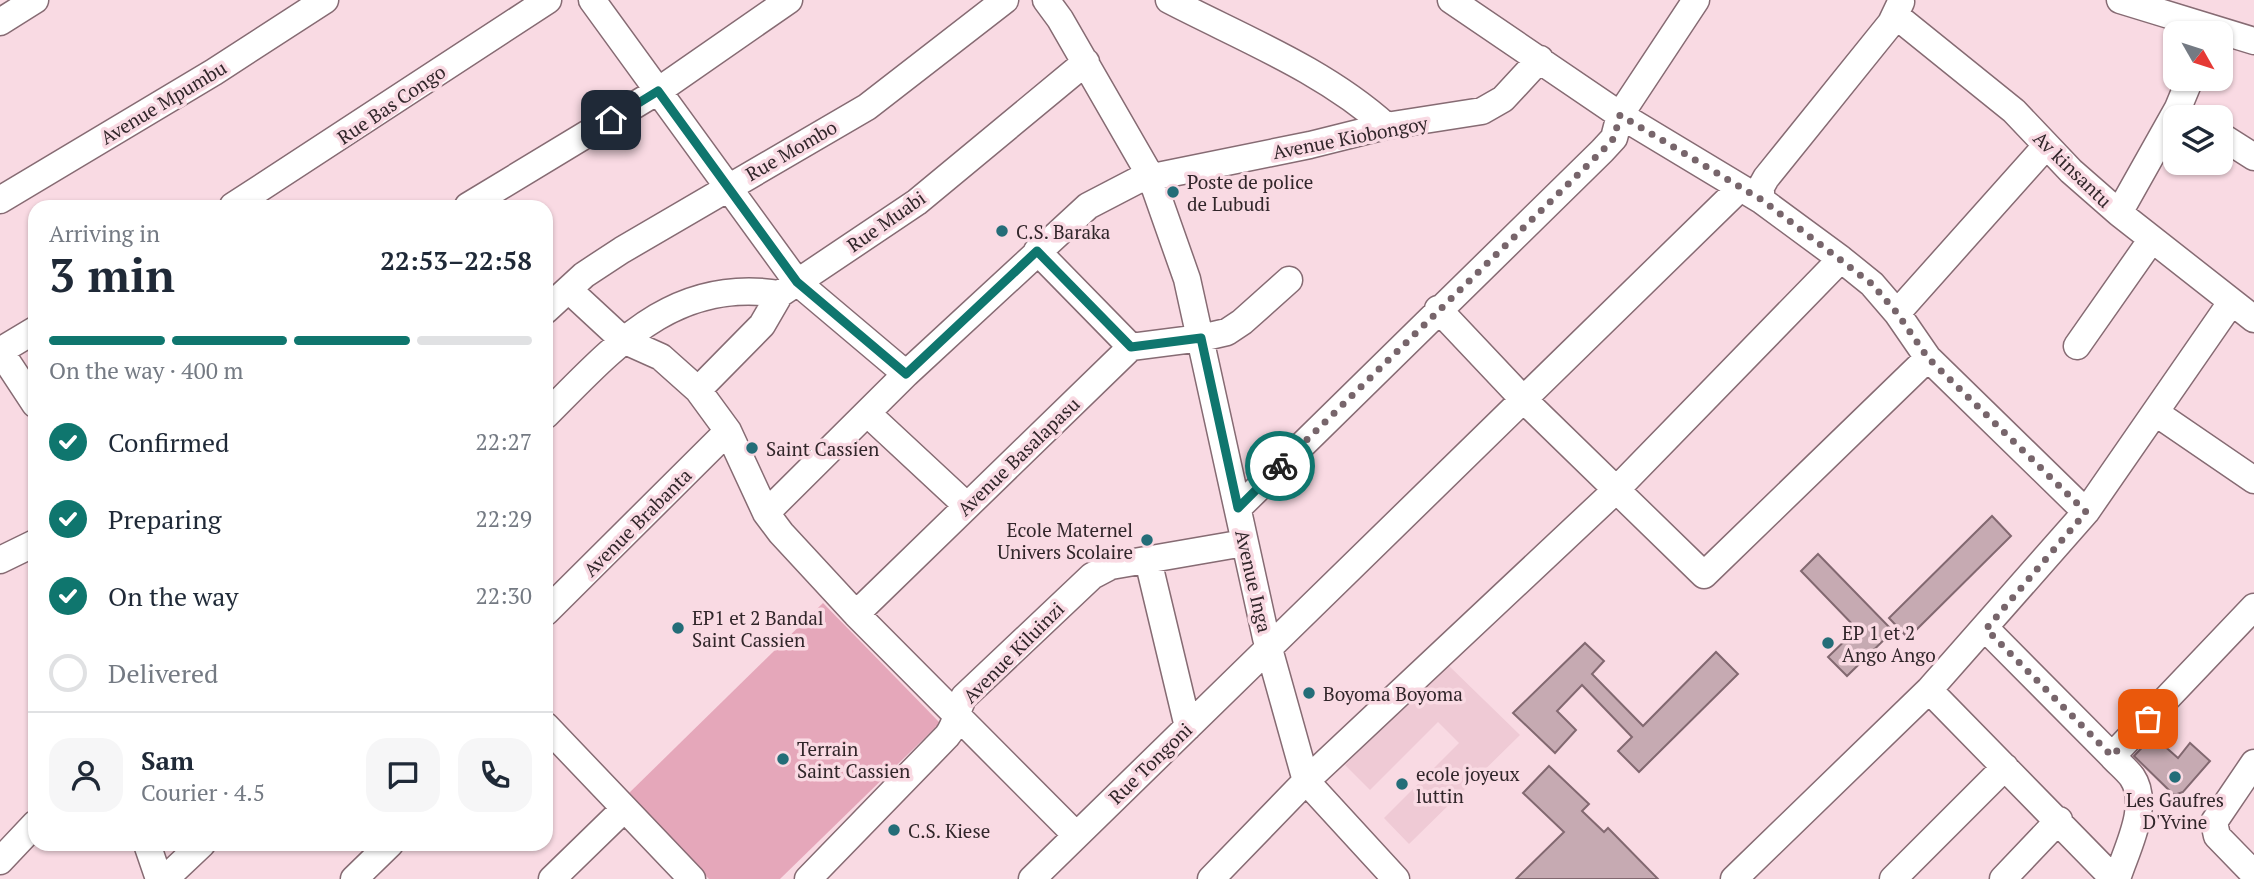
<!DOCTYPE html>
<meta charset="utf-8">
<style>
:root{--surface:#fff;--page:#f6f6f7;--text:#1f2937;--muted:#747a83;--line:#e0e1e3;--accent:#0f766e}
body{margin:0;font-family:"PT Serif",serif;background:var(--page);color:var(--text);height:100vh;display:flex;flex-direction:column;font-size:26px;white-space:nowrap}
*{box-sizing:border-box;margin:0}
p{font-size:23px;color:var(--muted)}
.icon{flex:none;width:38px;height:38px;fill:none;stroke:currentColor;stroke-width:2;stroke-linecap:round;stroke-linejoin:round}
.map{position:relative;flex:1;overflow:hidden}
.side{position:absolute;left:28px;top:200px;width:525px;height:651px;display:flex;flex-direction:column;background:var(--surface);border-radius:21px;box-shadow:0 2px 5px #0004}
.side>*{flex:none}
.needle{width:46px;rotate:129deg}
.tools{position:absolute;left:2163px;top:21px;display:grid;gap:14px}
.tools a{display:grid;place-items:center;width:70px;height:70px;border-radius:14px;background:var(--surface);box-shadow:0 2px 5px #0004;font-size:35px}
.pin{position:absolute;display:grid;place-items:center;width:60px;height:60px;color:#fff;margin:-30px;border-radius:14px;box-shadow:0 4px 10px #0006}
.courier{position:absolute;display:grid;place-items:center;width:70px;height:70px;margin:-35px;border:5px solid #0f766e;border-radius:50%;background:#fff;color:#222;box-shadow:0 2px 9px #0007}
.summary em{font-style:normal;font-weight:700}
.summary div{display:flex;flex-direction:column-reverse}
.summary{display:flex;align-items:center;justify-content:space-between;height:119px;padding:0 21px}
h1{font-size:46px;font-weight:700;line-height:52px}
.bar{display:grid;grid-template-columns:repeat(4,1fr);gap:10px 7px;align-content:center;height:84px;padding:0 21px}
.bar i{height:9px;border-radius:5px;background:var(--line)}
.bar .current{background:var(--accent)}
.bar p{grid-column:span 4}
.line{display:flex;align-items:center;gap:18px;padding:0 21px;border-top:2px solid var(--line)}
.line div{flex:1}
.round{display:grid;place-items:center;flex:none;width:74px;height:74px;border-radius:21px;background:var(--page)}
ol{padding:0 21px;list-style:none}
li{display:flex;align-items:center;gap:21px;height:77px}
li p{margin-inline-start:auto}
li .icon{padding:7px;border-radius:50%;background:var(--accent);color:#fff;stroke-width:4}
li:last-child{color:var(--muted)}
li i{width:38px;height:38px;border:4px solid var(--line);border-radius:50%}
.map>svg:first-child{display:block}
</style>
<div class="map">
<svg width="2254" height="879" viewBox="0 0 2254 879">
<rect width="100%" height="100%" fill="#f9dae3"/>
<path fill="#efcad5" d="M1447,664L1520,735L1409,844L1384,818L1459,743L1438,722L1370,790L1345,765Z"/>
<path fill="#e5a7ba" d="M823,603L940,723L780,879H709L627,795Z"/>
<path fill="#c6aab2" stroke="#826870" stroke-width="2" d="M1992,516L2011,536L1908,638L1889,618Z
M1818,554L1893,631L1847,676L1828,657L1857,629L1801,571Z
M1585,643L1604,661L1592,674L1643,726L1716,652L1738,674L1639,772L1618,751L1632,737L1582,685L1557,711L1576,730L1555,753L1513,713Z
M2153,736L2178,758L2190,743L2210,761L2183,792L2174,795L2134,756Z
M1549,766L1589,804L1582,811L1604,832L1608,828L1658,879H1516L1564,832L1523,793Z"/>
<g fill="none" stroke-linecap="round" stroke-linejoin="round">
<defs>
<path id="minor" d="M592,0L797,282L906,374
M1046,0L1060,19L1151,177L1187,279L1266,638L1306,781L1396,879
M1169,0C1242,38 1324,70 1386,126
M1451,0L1620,115L1761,200L1841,259L1872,284L1897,313L1928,358L2086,512
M2120,0L2254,41
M1895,15L2014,111L2071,171L2119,213L2254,319
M0,22L35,0
M2221,136L2254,157
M0,200L214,72L325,0
M1761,200V187L1766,178L1891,23L1901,2
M233,206L548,0
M468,206L658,91L789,0
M2119,213L2178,108L2190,79
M1037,251L1131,347
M569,290L623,340L661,357L698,390L728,431L766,513L781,533L856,614L1076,835
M1438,309L1523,399L1704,575L1928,358
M546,310L584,275L622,250L867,107L1005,0
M1897,313L2046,146
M2077,346L2152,239
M0,351L35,404
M0,351L35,330
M698,390L762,325L780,294L917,202L1086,62
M867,413L966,505
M2156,413L2254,480
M546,415C615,346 673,277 780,294
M1238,508L1602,151L1614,138L1620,115L1696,0
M766,513L906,374L1088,206L1138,180L1310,145L1386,126L1482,111L1503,99L1540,59
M0,560L35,543
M1148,560L1188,727
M546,612L728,431
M856,614L1131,347L1201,338L1227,332L1242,322L1289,280
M1986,629L2112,756
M1929,690L2086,512L2230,304
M546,726L692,879
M2254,763L2214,822L2217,836L2254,874
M147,844L159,879
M0,861L35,824
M165,879L202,844
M354,879L390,844
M552,879L624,809
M808,879L947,736C957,724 956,710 964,697L1092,576L1111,566L1244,543
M1032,879L1740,188
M1211,879L1306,781L1616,490L1841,259
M1734,879L1929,690L2114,879
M1893,879L2005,767
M2003,879L2059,820
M2117,879C2126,850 2151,805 2132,777C2126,769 2118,763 2112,756L2254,607"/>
</defs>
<use href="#minor" stroke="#866b73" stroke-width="29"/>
<use href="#minor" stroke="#fff" stroke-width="26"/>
</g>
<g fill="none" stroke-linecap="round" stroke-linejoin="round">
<path stroke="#77656b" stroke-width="7" stroke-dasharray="0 12.6" d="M1280,466L1602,151L1614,138L1620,115L1762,200L1872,284L1897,313L1928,358L2086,512L1986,629L2112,756L2148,719"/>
<path stroke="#0f766e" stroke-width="9" d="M611,120L658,91L797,282L906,374L1037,251L1131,347L1201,338L1238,508L1280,466"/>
</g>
<g fill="#246d78" stroke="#f9dae3" stroke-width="2.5">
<circle cx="1173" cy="192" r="7"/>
<circle cx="1002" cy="231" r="7"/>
<circle cx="752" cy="448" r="7"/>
<circle cx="1147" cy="540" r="7"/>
<circle cx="678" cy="628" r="7"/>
<circle cx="1828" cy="643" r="7"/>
<circle cx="1309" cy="693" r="7"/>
<circle cx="783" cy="759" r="7"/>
<circle cx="2175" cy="777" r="7"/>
<circle cx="1402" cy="784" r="7"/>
<circle cx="894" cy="830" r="7"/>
</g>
<g text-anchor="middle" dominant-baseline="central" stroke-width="7" stroke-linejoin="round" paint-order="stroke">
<g font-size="19" fill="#31262a" stroke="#f9dae3">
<text transform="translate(163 102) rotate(-31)">Avenue Mpumbu</text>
<text transform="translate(391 104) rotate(-34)">Rue Bas Congo</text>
<text transform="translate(1350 137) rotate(-11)">Avenue Kiobongoy</text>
<text transform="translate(791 150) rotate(-30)">Rue Mombo</text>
<text transform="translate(2073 169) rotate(44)">Av kinsantu</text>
<text transform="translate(886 221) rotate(-35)">Rue Muabi</text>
<text transform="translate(1018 456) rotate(-44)">Avenue Basalapasu</text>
<text transform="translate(637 522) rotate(-45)">Avenue Brabanta</text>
<text transform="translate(1254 581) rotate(77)">Avenue Inga</text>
<text transform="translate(1013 652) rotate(-45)">Avenue Kiluinzi</text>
<text transform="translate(1150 763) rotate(-44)">Rue Tongoni</text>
</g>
<g font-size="19" fill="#31262a" stroke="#f9dae3" text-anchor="start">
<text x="1187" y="181">Poste de police<tspan x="1187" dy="22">de Lubudi</tspan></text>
<text x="1016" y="231">C.S. Baraka</text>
<text x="766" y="448">Saint Cassien</text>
<text x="1133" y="529" text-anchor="end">Ecole Maternel<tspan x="1133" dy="22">Univers Scolaire</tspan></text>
<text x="692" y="617">EP1 et 2 Bandal<tspan x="692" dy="22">Saint Cassien</tspan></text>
<text x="1842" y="632">EP 1 et 2<tspan x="1842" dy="22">Ango Ango</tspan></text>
<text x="1323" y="693">Boyoma Boyoma</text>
<text x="797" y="748">Terrain<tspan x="797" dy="22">Saint Cassien</tspan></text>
<text x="1416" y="773">ecole joyeux<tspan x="1416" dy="22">luttin</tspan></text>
<text x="2175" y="799" text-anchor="middle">Les Gaufres<tspan x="2175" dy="22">D'Yvine</tspan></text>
<text x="908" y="830">C.S. Kiese</text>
</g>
</g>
</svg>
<div class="tools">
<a><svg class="needle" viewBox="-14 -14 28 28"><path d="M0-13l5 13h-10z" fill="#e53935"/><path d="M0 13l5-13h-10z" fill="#747a83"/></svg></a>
<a><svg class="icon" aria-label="layers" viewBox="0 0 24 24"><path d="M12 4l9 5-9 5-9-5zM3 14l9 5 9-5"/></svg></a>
</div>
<div class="pin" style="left:2148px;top:719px;background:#ea580c"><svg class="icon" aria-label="bag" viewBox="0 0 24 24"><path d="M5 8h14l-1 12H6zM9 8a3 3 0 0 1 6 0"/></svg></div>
<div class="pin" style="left:611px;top:120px;background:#1f2937"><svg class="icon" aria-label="home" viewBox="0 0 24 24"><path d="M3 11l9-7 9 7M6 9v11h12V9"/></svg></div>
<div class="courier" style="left:1280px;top:466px"><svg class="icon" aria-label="bike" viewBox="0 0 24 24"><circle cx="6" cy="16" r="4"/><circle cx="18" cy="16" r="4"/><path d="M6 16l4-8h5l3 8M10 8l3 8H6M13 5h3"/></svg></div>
<section class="side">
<div class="summary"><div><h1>3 min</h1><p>Arriving in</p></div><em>22:53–22:58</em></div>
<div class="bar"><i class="current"></i><i class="current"></i><i class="current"></i><i></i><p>On the way · 400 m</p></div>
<ol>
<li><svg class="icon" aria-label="check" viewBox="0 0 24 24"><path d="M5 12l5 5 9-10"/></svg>Confirmed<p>22:27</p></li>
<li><svg class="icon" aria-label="check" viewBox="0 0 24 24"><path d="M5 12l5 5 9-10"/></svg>Preparing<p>22:29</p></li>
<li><svg class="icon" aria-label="check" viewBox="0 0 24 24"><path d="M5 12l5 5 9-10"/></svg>On the way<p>22:30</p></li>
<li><i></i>Delivered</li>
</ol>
<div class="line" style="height:126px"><a class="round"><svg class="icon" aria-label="person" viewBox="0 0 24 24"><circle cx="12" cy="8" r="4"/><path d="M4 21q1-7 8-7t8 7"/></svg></a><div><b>Sam</b><p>Courier · 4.5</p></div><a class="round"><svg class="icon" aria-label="chat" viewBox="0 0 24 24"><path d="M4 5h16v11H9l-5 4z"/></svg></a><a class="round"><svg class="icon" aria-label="phone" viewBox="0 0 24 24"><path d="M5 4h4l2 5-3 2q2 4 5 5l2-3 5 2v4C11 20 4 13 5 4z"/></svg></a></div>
</section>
</div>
